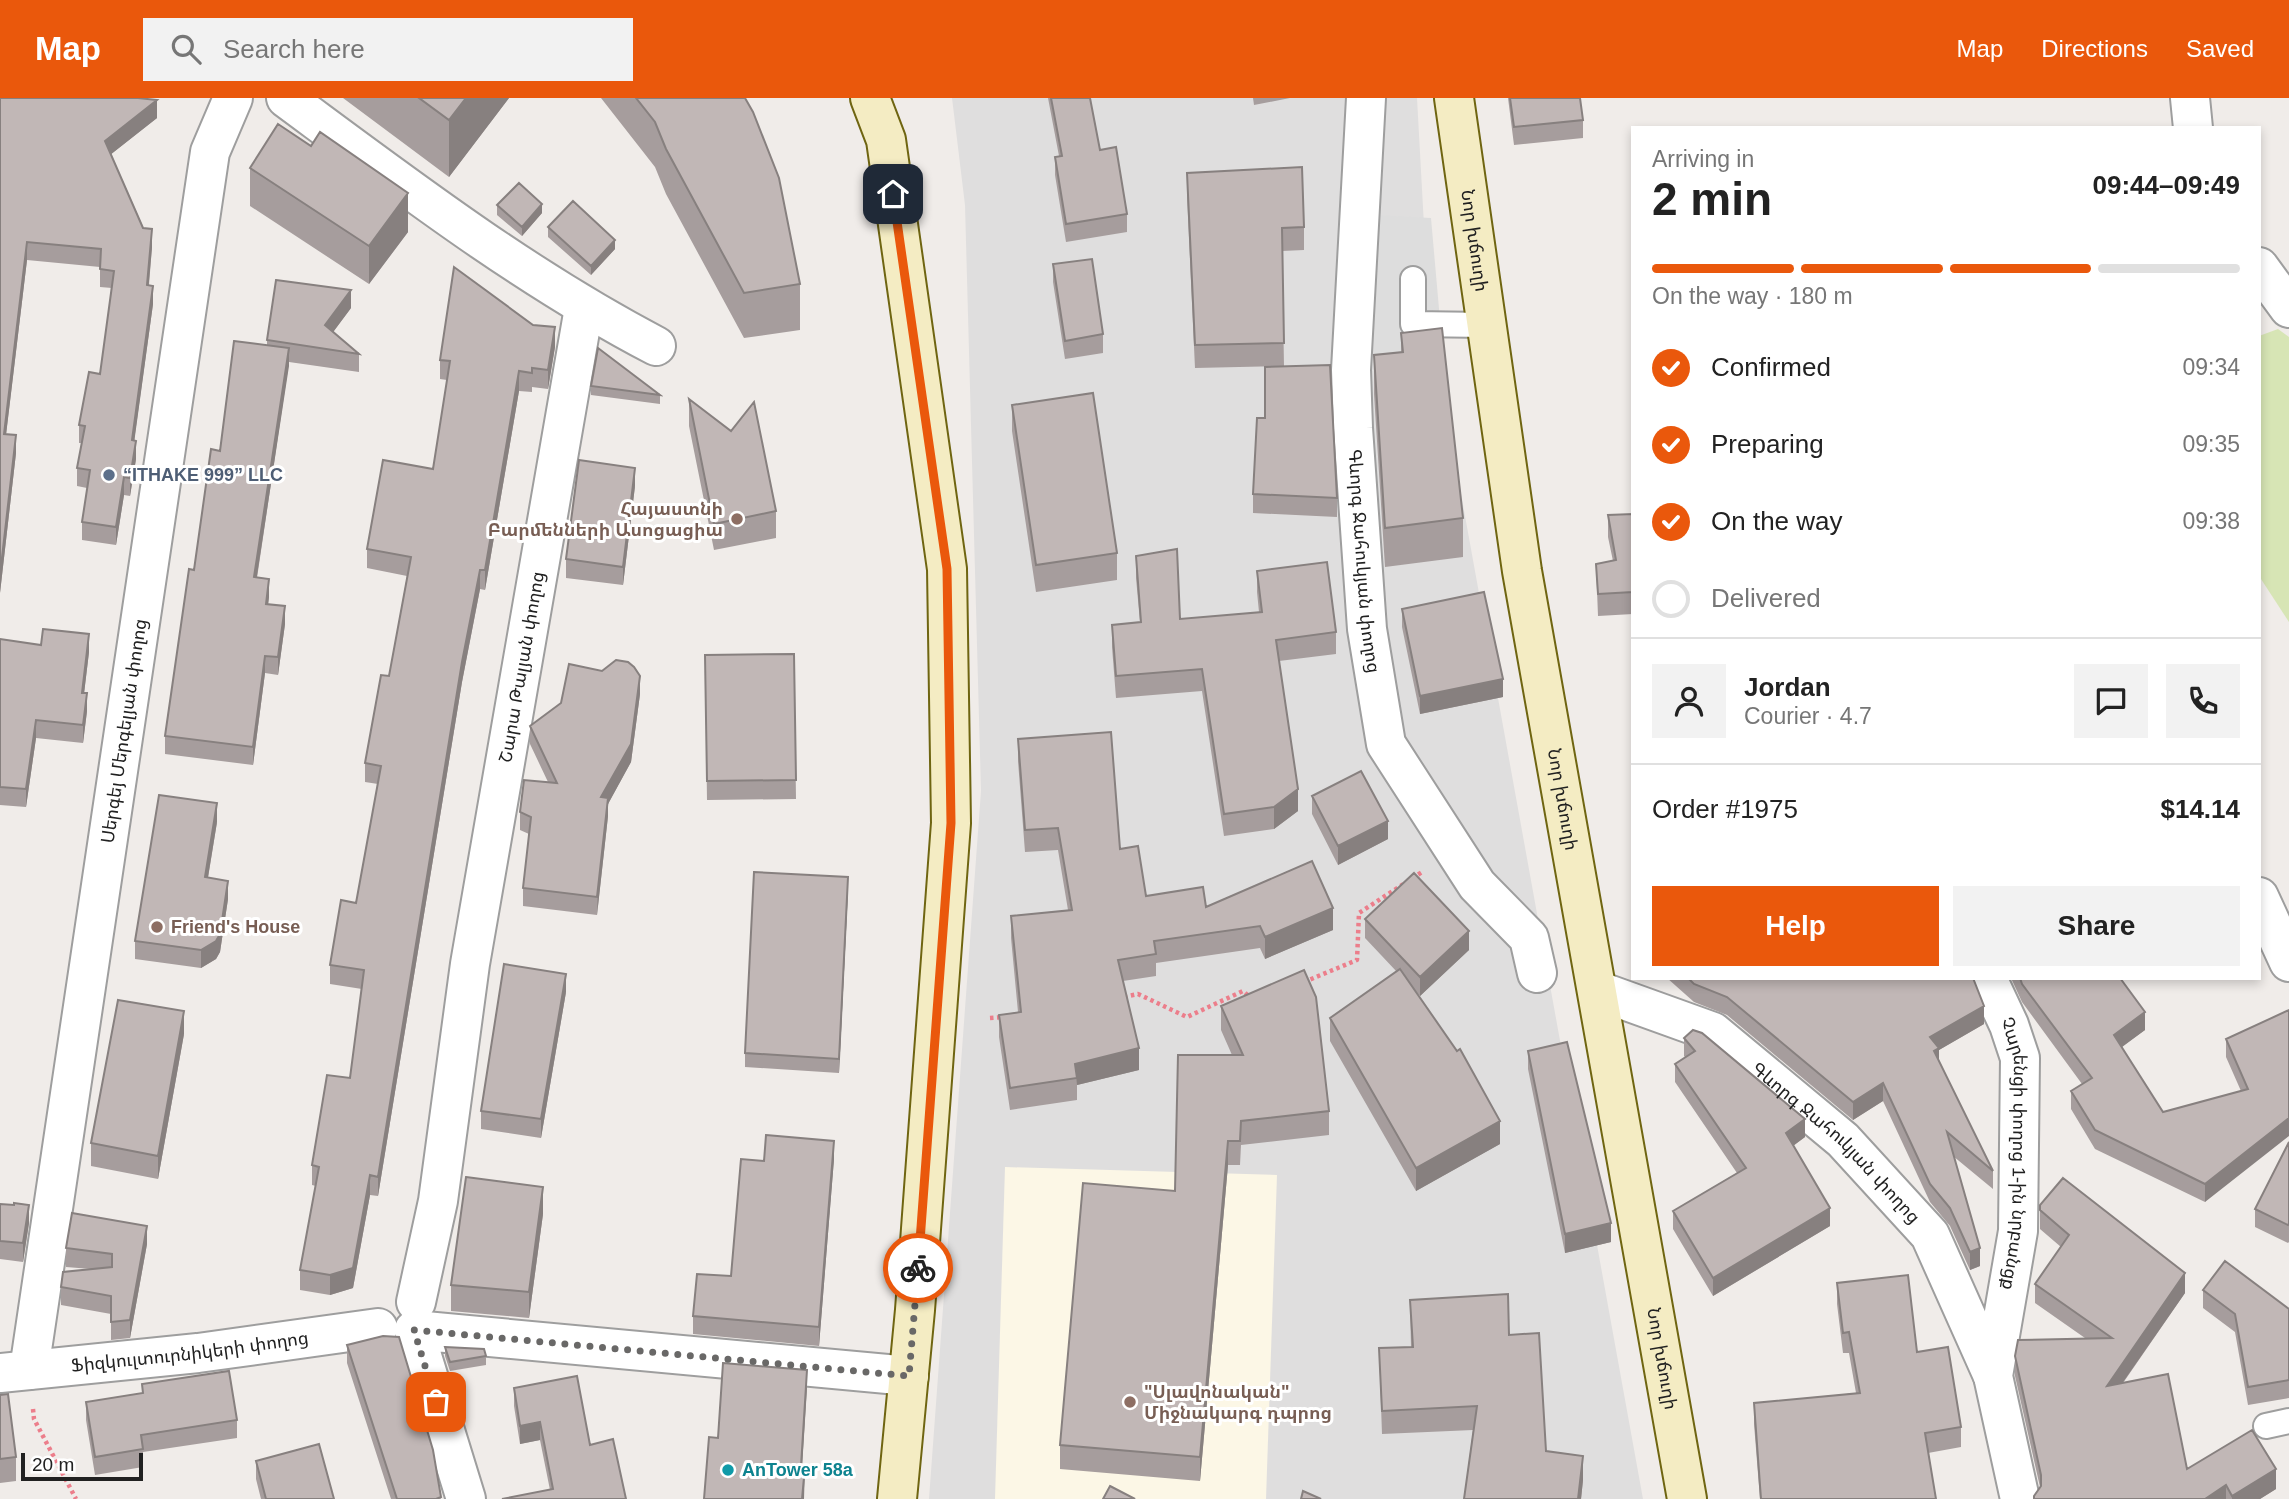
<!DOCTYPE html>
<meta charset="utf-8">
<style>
:root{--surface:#fff;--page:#f2f2f2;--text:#222;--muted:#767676;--line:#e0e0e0;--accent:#ea580c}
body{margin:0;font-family:Helvetica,"Noto Sans Armenian",sans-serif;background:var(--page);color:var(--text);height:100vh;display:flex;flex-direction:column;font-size:26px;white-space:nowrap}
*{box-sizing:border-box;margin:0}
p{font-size:23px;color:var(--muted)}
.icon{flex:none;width:38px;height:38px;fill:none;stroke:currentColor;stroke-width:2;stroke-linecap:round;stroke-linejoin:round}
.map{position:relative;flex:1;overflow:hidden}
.side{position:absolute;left:1631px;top:28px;width:630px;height:854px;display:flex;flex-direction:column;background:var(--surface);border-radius:0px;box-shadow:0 4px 10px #0003}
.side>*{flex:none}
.scale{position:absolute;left:21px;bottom:18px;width:122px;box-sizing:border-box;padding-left:7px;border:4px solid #212121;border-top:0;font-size:19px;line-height:24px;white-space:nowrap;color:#212121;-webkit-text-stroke:5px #fff;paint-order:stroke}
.pin{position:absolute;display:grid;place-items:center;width:60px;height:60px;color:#fff;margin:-30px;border-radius:14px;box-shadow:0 4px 10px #0006}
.courier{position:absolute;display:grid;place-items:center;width:70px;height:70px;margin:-35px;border:5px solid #ea580c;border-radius:50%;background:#fff;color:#222;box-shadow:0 2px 9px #0007}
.head em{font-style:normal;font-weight:700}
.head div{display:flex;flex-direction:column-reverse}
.head{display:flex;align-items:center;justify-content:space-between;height:119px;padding:0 21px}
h1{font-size:46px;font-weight:700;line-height:52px}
.bar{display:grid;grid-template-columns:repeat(4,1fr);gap:10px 7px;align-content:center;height:84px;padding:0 21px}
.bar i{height:9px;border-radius:5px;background:var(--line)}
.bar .active{background:var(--accent)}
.bar p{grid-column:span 4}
.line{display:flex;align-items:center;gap:18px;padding:0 21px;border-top:2px solid var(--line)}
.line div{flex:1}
.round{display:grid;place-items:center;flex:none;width:74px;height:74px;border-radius:0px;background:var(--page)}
ol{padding:0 21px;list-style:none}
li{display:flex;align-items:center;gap:21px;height:77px}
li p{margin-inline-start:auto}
li .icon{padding:7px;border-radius:50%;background:var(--accent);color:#fff;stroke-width:4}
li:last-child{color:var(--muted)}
li i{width:38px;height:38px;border:4px solid var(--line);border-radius:50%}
.primary-button{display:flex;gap:14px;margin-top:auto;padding:14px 21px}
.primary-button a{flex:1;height:80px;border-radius:0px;background:var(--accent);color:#fff;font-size:28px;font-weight:700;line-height:80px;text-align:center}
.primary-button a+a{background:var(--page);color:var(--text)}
header{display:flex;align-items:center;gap:42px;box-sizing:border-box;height:98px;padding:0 35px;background:var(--accent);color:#fff}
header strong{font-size:33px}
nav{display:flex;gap:38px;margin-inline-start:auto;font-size:24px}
.search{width:490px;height:63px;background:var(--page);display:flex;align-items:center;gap:18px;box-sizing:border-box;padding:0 24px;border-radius:0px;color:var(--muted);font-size:26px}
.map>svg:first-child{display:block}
</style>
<header>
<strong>Map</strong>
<div class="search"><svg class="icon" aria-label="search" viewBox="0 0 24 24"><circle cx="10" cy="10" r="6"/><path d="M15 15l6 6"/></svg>Search here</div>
<nav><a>Map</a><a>Directions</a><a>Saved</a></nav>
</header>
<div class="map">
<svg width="2289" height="1401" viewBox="0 0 2289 1401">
<rect width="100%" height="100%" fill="#f0ece9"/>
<path fill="#dfdede" d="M952,0H1417L1429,219L1643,1401H929L981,693L965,107Z"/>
<path fill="#fcf7e6" d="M1005,1069L1277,1077L1266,1401H995Z"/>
<path fill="#d7e5b5" d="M2278,231L2289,239V524L2259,478V238Z"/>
<path fill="#ddd" d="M1376,117L1431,120L1443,256L1366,261Z"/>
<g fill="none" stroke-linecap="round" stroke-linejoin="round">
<defs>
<path id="service" d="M1413,181V226L1487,227
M2266,1328L2289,1323"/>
<g id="minor">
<path d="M286,0C405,88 524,179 656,248"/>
<path id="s1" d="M1366,0L1351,272L1353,330L1367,531L1386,646L1477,787L1529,840L1537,875"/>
<path d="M2259,799L2289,864"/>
<path id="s2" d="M1987,880L2009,927L2020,960L2018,1133L1993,1278L2020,1401"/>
<path id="s3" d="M1599,893L1713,934L1843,1042L1930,1137L1993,1278"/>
<path id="s4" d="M416,1204L438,1103L470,866L584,210"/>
<path id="s5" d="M29,1272L210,54L233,0"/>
<path id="s6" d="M0,1275L198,1255L378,1230"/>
<path d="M466,1401L414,1232L909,1278"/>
</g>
<path id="tertiary" d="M2190,0L2193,30
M2259,169L2289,210"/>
<g id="secondary">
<path d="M870,0L886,42L947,471L951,725L915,1212L897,1401"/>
<path id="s7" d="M1454,0L1522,473L1687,1401"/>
</g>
</defs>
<use href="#service" stroke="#9e9e9e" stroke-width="28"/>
<use href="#minor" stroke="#9e9e9e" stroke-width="42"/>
<use href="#tertiary" stroke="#9e9e9e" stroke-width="42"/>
<use href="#secondary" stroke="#6f6511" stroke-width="42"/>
<path stroke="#ec7e8b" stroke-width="4.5" stroke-dasharray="3.5 3.5" stroke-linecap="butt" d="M1304,884L1357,862L1359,815L1422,774
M1124,899L1138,896L1187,919L1243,893L1251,900
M990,920L1005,919
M33,1311L34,1321L76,1401"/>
<use href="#service" stroke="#fff" stroke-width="24"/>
<use href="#minor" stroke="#fff" stroke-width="38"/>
<use href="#tertiary" stroke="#fff" stroke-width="38"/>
<use href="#secondary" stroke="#f4ecc3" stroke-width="38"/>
</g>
<path fill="#a69d9d" d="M0,0L157,20L111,56L152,149L149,187L153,206L134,343L136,361L130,398L124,397L116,447L82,442V424L87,390L77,388V370L82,345H79V327L100,276L112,190L100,189V169L27,162L6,336L16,355L0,495Z
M343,0H509L449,79Z
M601,0H745L800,186V232L744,240L666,96L655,69Z
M1048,0H1090L1100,52L1127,116V134L1066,144L1055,77V59L1059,58Z
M1253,0H1290L1254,7Z
M1508,0H1580L1583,22V40L1514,47Z
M250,70L408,134L369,186L250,108Z
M1187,75L1304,129V152L1282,153L1284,268L1195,270L1187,98Z
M497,107L542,115L522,138L497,117Z
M548,129L615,151L591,177L548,139Z
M1053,166L1103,236V255L1065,261L1053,184Z
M351,210L333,234L359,256V274L289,264L257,480L269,499L268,506L285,526L278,577L265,575L253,667L165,656V638L194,472L220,353L267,248V242Z
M1401,235L1463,420V459L1385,469L1374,296V257L1401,254Z
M555,249L548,291L532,289V294L519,293L485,492L480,491L462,584L378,1098L370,1097L353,1190L330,1197L300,1192V1172L316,1088L312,1087V1067L350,980L362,891L330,886V867L356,805L378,686L365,684V665L389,578L407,478L367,470V451L433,371L447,282L440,281V262Z
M591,288L660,297V306L591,297Z
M689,301L776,413V440L714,452L689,328Z
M1012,307L1117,455V482L1036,494L1012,333Z
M1265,320L1337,400V419L1253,415V396Z
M635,388L623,487L566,480V461Z
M1633,416V516L1598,518L1596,466L1613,463L1608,439V417Z
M1136,458L1180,521L1259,514L1257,494V473L1336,534V556L1279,563L1298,713L1274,731L1224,738L1202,593L1116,600L1112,549V527L1140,524L1136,480Z
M1402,511L1503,599L1420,616L1402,529Z
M0,541L89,554L84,595L87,613L83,645L36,640L26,709L0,707Z
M794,556L796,701L707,702L705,557Z
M640,596L631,664L608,706V718L597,817L523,808V790L529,736L520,732V714L548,684L530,646V628Z
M1018,641L1120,751L1146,798L1333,832L1265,861L1260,850L1156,865V878L1123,883L1139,972L1077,987V1002L1010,1012L999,939V917L1018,914L1011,840V818L1068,812L1058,752L1025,754L1018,663Z
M1312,698L1388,741L1338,767L1312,716Z
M217,724L208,780L228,801L220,854L216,861L201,870L135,861V843Z
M848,793L839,975L745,969V955Z
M1365,821L1469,852L1420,898L1414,891L1500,1046L1416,1093L1330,943V920L1397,874L1365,840Z
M1667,880H1973L1984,926L1939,952V964L1993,1073V1091L1953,1058L1980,1168L1970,1172L1950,1128L1930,1104L1883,1003L1853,1022L1727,917L1694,904Z
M2011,880H2120L2145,932L2121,949L2163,1014L2241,993L2226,959V941L2289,912L2205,1104L2095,1051L2071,1011V993L2082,986L2022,904Z
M566,894L541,1040L481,1031V1013Z
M1221,908L1329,1013V1037L1241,1047L1240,1067H1228L1200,1383L1060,1371V1347L1175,1093L1232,957L1221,932Z
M184,936L158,1081L91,1068V1045Z
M1684,940L1805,1039L1793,1048L1830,1128L1713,1198L1673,1131V1113L1737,1075L1675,984V966L1685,959L1684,958Z
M1528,953L1611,1144L1565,1155L1528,971Z
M2289,1044V1144L2288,1145L2255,1129V1111Z
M834,1061L819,1248L693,1236V1218L731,1178L764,1063Z
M0,1106L14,1107L29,1125L23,1164L0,1161Z
M2040,1107L2185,1195L2123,1285L2187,1371L2276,1391L2260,1401H2034L2040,1389L2015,1278V1258L2085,1240L2035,1205V1186L2061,1149L2040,1131Z
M543,1116L529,1220L451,1213V1187Z
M147,1146L130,1240L111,1242V1216L61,1207V1189L91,1171L66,1169V1150Z
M1837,1185L1917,1254L1961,1329V1349L1928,1355L1936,1401H1760L1754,1326V1305L1856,1295L1849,1255H1843L1837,1206Z
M2203,1192L2289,1211V1300L2248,1307L2235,1234L2203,1210Z
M1410,1202L1509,1237L1546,1353L1583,1382L1581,1401H1464L1473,1332L1382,1336L1379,1250L1411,1249Z
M347,1247L441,1401H391L347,1265Z
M445,1249L486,1258V1267L450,1273L445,1258Z
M142,1286L237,1322V1340L143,1354V1369L95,1377L86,1322V1304L142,1295Z
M514,1290L590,1347L626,1401L550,1392L540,1342L520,1346L514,1308Z
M0,1297L16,1359V1383L0,1385Z
M256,1363L334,1401H261L256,1381Z"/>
<path fill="#87807f" d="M466,0H509L449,79V22Z
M157,2V20L105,61V43Z
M408,95V134L369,186V148Z
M542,106V115L522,138V129Z
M152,131V149L147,205V187Z
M615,142V151L591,177V168Z
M27,144V162L4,354V336Z
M153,188V206L132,360V342Z
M351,192V210L325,245V227Z
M555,229V249L548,291V272Z
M289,250V268L254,497V479Z
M519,273V293L485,492V472Z
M16,337V355L0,495V477Z
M136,343V361L130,398V380Z
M635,370V388L623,487V469Z
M124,379V397L116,447V429Z
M480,472V491L462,584L378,1098V1079L462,564Z
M269,481V499L266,524V506Z
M285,508V526L278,577V559Z
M89,536V554L82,613V595Z
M265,558V575L253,667V649Z
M640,578V596L631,664L608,706V718L597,817L601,699Z
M1503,581V599L1420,616V598Z
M87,595V613L83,645V627Z
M36,622V640L26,709V691Z
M1298,691V713L1274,731V709Z
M217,705V724L205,797V779Z
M1388,723V741L1338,767V748Z
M848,779V793L839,975V961Z
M228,783V801L220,854L216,861L201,870V852Z
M1333,810V832L1265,861V839Z
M1469,833V852L1420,898V879Z
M566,876V894L541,1040V1021Z
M1984,908V926L1939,952V968L1930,939Z
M184,913V936L158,1081V1058Z
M2145,914V932L2114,955V937Z
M1139,950V972L1077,987L1075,966Z
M1883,985V1003L1853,1022V1004Z
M2289,1020V1038L2205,1104V1086Z
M1805,1021V1039L1786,1053V1035Z
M1500,1023V1046L1416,1093V1070Z
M834,1043V1061L819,1248V1229Z
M1228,1043V1067L1200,1383V1359Z
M370,1077V1097L353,1190L330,1197V1177Z
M543,1089V1116L529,1220V1194Z
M29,1107V1125L23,1164V1145Z
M1830,1110V1128L1713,1198V1180Z
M1611,1125V1144L1565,1155V1136Z
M147,1128V1146L130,1240V1222Z
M1980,1150V1168L1970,1172V1154Z
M2185,1175V1195L2107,1307V1288Z
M807,1272V1290L801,1386V1368Z
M540,1324V1342L520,1346V1328Z
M1583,1358V1382L1581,1401H1578Z
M805,1368L804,1401H802Z
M2276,1371V1391L2260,1401H2232V1398Z
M2226,1387V1401H2205Z"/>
<path fill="#c1b7b6" stroke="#87807f" stroke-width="2" d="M0,0H138L157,2L105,43L143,130L152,131L147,187L153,188L132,342L136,343L130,380L124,379L116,429L82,424L90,372L77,370L85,328L79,327L89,274L100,276L114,173L100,171L101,151L27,144L4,336L16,337L0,477Z
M419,0H466L449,22Z
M636,0H745L753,14L779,80L800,186L744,195L666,51L655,24Z
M1051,0H1090L1100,52L1116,49L1127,116L1066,126L1055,59L1062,58Z
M1510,0H1580L1583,22L1514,29Z
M278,26L311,48L320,34L408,95L369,148L250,70Z
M1302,69L1304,129L1282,130L1284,245L1195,247L1187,75Z
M519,85L542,106L522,129L497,107Z
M573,103L615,142L591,168L548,129Z
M1092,161L1103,236L1065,243L1053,166Z
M454,169L533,227L555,229L548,272L532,270V275L519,273L485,472H480L462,564L378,1079L370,1077L353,1170L330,1177L300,1172L319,1069L312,1067L327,977L350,980L364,872L330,867L341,802L356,805L381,668L365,665L381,577L389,578L411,459L367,451L383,362L433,371L450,263L440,262Z
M276,182L351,192L325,227L359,256L267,242Z
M1442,230L1463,420L1385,430L1374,257L1403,254L1401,235Z
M234,243L289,250L254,479L269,481L266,506L285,508L278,559L265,558L253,649L165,638L189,471L194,472L211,351L220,353Z
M598,250L660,297L591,288Z
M1330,267L1337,400L1253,396L1257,320H1265V269Z
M1093,295L1117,455L1036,467L1012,307Z
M689,301L731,333L754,304L776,413L714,426Z
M579,362L635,370L623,469L566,461Z
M1633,416V494L1598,496L1596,466L1616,462L1608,417Z
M1177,451L1180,521L1262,514L1257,473L1327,464L1336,534L1276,542L1298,691L1274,709L1224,716L1202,571L1116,578L1112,527L1141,524L1136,458Z
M1484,494L1503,581L1420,598L1402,511Z
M43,531L89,536L82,595H87L83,627L36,622L26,691L0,689V541L41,547Z
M794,556L796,682L707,683L705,557Z
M616,562L628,564L634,569L640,578L631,646L601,699L608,700L597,799L523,790L531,719L520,714L524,682L557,685L530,628L561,605L569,566L602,573Z
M1111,634L1120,751L1138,748L1146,798L1203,789L1206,809L1312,763L1333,810L1265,839L1260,828L1154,843L1156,856L1118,862L1139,950L1075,966L1077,980L1010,990L999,917L1021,914L1011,818L1072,812L1058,730L1025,732L1018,641Z
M1361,673L1388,723L1338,748L1312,698Z
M159,697L217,705L205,779L228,783L220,836L216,843L201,852L135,843Z
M754,774L848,779L839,961L745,955Z
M1414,775L1469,833L1420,879L1365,821Z
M504,866L566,876L541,1021L481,1013Z
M1400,871L1457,953L1460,951L1500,1023L1416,1070L1330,920Z
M1304,872L1316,899L1329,1013L1241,1023L1240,1043H1228L1200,1359L1060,1347L1083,1085L1175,1093L1178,957H1243L1221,908Z
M1688,880H1973L1984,908L1930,939L1939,950L1934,953L1993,1073L1947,1034L1980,1150L1970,1154L1950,1110L1930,1086L1883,985L1853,1004L1727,899L1694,886Z
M2020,880H2120L2145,914L2114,937L2163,1014L2248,991L2226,941L2289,912V1020L2205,1086L2095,1032L2071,993L2092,980L2022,886Z
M118,902L184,913L158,1058L91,1045Z
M1693,932L1702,935L1805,1021L1786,1035L1830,1110L1713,1180L1673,1113L1746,1070L1675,966L1695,953L1684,940Z
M1567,944L1611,1125L1565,1136L1528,953Z
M766,1037L834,1043L819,1229L693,1218L697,1176L731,1178L741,1061L764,1063Z
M2289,1044V1126L2288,1127L2255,1111Z
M466,1079L543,1089L529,1194L451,1187Z
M2063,1080L2185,1175L2107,1288L2168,1276L2187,1371L2252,1332L2276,1371L2232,1398L2226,1387L2205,1401H2034V1398L2041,1388V1377L2015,1258L2018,1242L2112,1240L2035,1186L2069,1137L2040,1112V1107Z
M14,1105L29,1107L23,1145L0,1143V1106L14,1107Z
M72,1115L147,1128L130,1222L111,1224V1198L61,1189L63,1174L112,1169V1156L66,1150Z
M2225,1163L2289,1211V1282L2248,1289L2235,1216L2203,1192Z
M1908,1177L1917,1254L1948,1249L1961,1329L1925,1335L1936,1401H1761L1754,1305L1860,1295L1849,1234L1843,1235L1837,1185Z
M1508,1196L1509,1237L1539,1235L1546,1353L1583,1358L1578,1401H1464L1477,1308L1382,1313L1379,1250L1413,1249L1410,1202Z
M383,1238L399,1239L433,1352L441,1399L436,1401H397L347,1247Z
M445,1249L484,1251L486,1258L450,1264Z
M723,1265L807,1272L801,1368H805L802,1401H704L709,1339L718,1340Z
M229,1273L237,1322L141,1337L143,1351L95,1359L86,1304L143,1295L142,1286Z
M577,1278L590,1347L613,1341L626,1401H502L553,1391L540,1324L520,1328L514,1290Z
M8,1296L16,1359L0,1361V1297Z
M319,1346L334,1401H266L256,1363Z
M1110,1388L1135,1401H1103Z
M1303,1393L1321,1401H1301Z"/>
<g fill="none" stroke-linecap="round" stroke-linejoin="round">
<path stroke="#696867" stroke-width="7" stroke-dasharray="0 12.6" d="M436,1304L414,1232L909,1278L918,1170"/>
<path stroke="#ea580c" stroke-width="9" d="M893,96L947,471L951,725L918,1170"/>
</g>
<circle fill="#5c6f8a" stroke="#fff" stroke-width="2.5" cx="109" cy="377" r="7"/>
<g fill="#8d6e63" stroke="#fff" stroke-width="2.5">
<circle cx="737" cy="421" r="7"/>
<circle cx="157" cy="829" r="7"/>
<circle cx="1130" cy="1304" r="7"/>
</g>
<circle fill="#0f9aa8" stroke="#fff" stroke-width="2.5" cx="728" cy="1372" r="7"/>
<g text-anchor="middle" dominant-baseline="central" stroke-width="6" stroke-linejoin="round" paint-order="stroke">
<g font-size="18" fill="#212121" stroke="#fff">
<text stroke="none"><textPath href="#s7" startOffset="144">Նոր խճուղի</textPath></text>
<text stroke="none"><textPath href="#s1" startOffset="464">Գևորգ Ջահուկյան փողոց</textPath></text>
<text stroke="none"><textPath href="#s4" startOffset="644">Շարա Թալյան փողոց</textPath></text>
<text stroke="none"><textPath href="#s5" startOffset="646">Սերգեյ Մերգելյան փողոց</textPath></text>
<text stroke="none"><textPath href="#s7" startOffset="710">Նոր խճուղի</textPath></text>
<text stroke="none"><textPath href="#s3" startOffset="287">Գևորգ Ջահուկյան փողոց</textPath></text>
<text stroke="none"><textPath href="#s2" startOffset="182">Չարենցի փողոց 1-ին նրբանցք</textPath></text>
<text stroke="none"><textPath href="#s6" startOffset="191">Ֆիզկուլտուրնիկերի փողոց</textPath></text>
<text stroke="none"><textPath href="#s7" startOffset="1278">Նոր խճուղի</textPath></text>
</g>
<g font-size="18" font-weight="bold" fill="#4e5e75" stroke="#fff" text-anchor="start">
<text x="123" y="377">“ITHAKE 999” LLC</text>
</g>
<g font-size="18" font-weight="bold" fill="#785e54" stroke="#fff" text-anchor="start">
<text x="723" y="411" text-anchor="end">Հայաստնի<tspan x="723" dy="21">Բարմենների Ասոցացիա</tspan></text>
<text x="171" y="829">Friend's House</text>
<text x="1144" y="1294">"Սլավոնական"<tspan x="1144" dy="21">Միջնակարգ դպրոց</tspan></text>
</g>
<g font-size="18" font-weight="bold" fill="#0d838f" stroke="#fff" text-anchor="start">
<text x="742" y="1372">AnTower 58a</text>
</g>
</g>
</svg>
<div class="scale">20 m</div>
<div class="pin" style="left:436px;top:1304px;background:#ea580c"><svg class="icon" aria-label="bag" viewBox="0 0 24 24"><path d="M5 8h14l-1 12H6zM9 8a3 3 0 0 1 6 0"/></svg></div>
<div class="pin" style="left:893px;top:96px;background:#1f2937"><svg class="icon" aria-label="home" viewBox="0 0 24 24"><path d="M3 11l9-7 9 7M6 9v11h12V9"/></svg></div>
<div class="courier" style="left:918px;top:1170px"><svg class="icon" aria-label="bike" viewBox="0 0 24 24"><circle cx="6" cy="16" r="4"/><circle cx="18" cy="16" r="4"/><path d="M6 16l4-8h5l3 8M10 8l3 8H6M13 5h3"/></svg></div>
<section class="side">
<div class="head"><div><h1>2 min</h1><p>Arriving in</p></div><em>09:44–09:49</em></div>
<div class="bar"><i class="active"></i><i class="active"></i><i class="active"></i><i></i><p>On the way · 180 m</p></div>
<ol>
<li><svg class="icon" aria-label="check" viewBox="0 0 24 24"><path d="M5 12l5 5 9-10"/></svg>Confirmed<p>09:34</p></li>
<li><svg class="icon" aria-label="check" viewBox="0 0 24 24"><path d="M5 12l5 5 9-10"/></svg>Preparing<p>09:35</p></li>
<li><svg class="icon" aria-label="check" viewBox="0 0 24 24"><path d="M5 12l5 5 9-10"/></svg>On the way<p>09:38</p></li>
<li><i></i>Delivered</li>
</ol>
<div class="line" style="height:126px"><a class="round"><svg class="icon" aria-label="person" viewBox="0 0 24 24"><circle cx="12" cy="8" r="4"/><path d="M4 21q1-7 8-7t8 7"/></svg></a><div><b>Jordan</b><p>Courier · 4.7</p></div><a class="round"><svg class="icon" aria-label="chat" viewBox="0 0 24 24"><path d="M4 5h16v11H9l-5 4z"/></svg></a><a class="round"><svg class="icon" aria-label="phone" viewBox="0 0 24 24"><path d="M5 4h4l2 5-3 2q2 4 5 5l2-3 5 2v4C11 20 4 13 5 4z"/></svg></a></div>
<div class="line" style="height:91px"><div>Order #1975</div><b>$14.14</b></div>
<div class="primary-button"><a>Help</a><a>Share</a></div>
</section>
</div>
